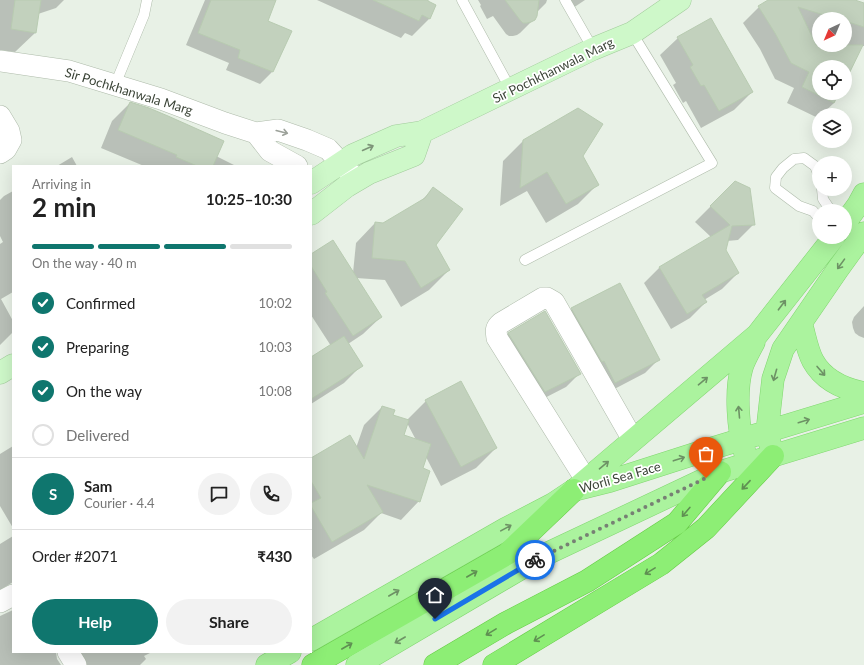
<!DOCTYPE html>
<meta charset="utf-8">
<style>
:root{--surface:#fff;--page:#f2f2f2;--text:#222;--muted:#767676;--line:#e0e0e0;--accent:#0f766e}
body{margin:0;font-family:Lato,sans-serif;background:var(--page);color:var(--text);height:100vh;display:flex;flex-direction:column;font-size:15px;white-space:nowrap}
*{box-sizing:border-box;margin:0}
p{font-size:13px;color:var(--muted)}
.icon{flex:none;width:22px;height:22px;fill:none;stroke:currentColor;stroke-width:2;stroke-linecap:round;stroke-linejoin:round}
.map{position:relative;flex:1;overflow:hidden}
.panel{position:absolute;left:12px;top:165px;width:300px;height:488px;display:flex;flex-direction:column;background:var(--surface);border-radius:0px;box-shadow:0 4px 16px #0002}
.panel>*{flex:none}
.needle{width:26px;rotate:224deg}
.buttons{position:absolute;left:812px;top:12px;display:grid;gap:8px}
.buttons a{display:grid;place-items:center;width:40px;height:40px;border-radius:50%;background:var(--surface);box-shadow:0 4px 16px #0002;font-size:20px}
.pin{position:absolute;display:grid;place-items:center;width:34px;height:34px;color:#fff;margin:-41px -17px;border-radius:50% 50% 50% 0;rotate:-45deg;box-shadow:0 0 4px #0007}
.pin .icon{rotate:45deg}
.courier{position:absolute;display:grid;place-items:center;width:40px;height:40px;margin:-20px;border:3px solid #1a73e8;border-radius:50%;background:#fff;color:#222;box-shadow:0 1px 5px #0007}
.headline em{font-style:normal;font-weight:700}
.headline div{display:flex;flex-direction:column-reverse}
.headline{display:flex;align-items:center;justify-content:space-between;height:68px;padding:0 20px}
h1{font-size:26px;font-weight:700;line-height:30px}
.bar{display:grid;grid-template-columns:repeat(4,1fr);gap:6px 4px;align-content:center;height:48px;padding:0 20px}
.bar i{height:5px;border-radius:3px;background:var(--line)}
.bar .on{background:var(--accent)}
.bar p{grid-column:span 4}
.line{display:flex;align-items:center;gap:10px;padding:0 20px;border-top:1px solid var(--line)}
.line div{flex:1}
.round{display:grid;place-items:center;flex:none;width:42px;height:42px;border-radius:21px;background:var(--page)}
ol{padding:0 20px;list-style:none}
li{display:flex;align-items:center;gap:12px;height:44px}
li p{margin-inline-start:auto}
li .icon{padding:4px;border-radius:50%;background:var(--accent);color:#fff;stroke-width:4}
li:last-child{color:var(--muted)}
li i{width:22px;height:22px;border:2px solid var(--line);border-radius:50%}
.button{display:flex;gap:8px;margin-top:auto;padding:8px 20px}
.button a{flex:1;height:46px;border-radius:24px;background:var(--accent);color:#fff;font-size:16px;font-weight:700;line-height:46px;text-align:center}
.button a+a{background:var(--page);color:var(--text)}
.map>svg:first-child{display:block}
</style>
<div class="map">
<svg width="864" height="665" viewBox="0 0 864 665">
<rect width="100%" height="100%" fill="#e8f1e6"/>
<path fill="#0003" fill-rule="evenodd" d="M0,0H64L56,8L38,14L35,33L15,52L0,50Z
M205,0H275L267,22L291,31L272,72L260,84L226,70L229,63L186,45Z
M317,0H427V2L435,6L429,19L412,36L405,33L401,38Z
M478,0H547L546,3L536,13L534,19L520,33L517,35L513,36H509L506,34L493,16L487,19L480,6L481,5Z
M568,0H585L573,8Z
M770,0H852L864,4V46H862L845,79V67H819V93H838L834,103L821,115H819V117L818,118L787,103L794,88L775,79L760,49L743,23L759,7ZM819,19H845V45H819Z
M678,38L752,92L734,110L701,128L686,101L683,103L673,85L676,83L660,55Z
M130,103L216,156L236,166H144L101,148L112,121Z
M578,109L582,156L598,184L578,204L546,223L527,191L500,206L503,161L523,141Z
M72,157L77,166H57Z
M735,182L754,224L738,240L727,241L724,250L738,273L722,289L704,300L706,302L690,318L671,329L644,283L659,268L711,237L695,222Z
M434,188L435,245L449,270L429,290L401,307L385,280L356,278L381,317L363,334L348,344L361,366L344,383L311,404V358L331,346L311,315V256L353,273L356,243L375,223L383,224L418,204Z
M13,191V292L1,299L13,321V332L0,345V244L3,242L0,236V200L4,196Z
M864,306V338L859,336L855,333L853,328L852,322L854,317Z
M572,309L658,360L645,373L601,396L558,323Z
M509,333L580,373L566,387L531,405L495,347Z
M426,401L496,448L476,468L441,486L426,457L422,469L419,501L401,520L381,513L364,530L314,559L311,555V459L356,448L364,425L382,407L392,416L406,421ZM407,423L416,440L403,435Z
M13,446V528L0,506V454Z
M13,536V582L0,590V544Z
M13,610V652H56L57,659L61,665H0V616Z
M74,652H152L144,656L146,659L140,665H82Z"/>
<path fill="#c2d1bd" stroke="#b8cbb1" d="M15,0H41L36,33L11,29Z
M211,0H276L268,21L292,31L273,72L238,58L240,50L198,33Z
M373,0H428V1L436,5L430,19L422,15L419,21Z
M505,0H539L537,16L535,20L531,22L527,23H523L520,20Z
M768,0H855L864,3V27L845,21V19H837L798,7L816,45H863L845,82V67H819V93H839L834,103L802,87L809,72L791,63L775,33L758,6Z
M711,18L753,92L719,111L704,85L701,86L690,67L693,65L677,37Z
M130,102L149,108L168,116L224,141L213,166H197L176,157L177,155L118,130Z
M578,108L603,124L583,156L599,185L566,204L547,172L520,188L523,140Z
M735,181L750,188L755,225L732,226L726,250L739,273L702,295L707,302L687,314L659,267L730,225L710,206Z
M433,187L463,209L436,245L450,270L421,288L405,261L372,258L375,222L383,223L425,198Z
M333,240L382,317L353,336L325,293L327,292L311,266V254Z
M620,283L660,360L615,383L604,361L602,362L571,308Z
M545,311L581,374L545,392L508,333Z
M344,336L363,366L311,399V357Z
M461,381L497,448L461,467L425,400Z
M382,406L395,410L393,415L409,420L404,435L431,444L423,468L430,471L420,502L367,485L383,512L332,542L311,506V503L321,498L311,481V458L350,435L364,459Z"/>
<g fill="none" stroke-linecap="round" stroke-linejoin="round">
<defs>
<path id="lane" d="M462,0L511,90
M565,0L593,49
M115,85L144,15L147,0
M819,176L815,166L804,158L794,159L783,168L776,177L775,188L799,206L813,211L819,218
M822,189L823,199L831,211
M525,260L712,163L632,33"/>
<path id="street" d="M0,61L69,71L161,99L225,123L256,133
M0,116L9,131L11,140L6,149L0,153
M297,166L270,151L256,133L278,130L307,140L328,149L352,175
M586,480L497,338C496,331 495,328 501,323L543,298H547L554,302L633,440
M0,602L13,595
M68,652L76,665"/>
<path id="secondary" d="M422,132L593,49L632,33L680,0
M311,183L353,155L396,136L422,132L414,155L369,173L347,186L311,214
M0,373L13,365"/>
<path id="primary" d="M845,223L858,205L864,194
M801,323C805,336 807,350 813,361C824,381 844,389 864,393
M770,444L767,432L773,379L783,349L838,269L864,233
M745,453C738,430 735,391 742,367C745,358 750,350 754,342
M578,487L757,335L834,237
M311,640L505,529L553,504L574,490L610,481L713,448L864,402
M267,665L290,652
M357,665L542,556L720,472L864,428"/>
<path id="highway" d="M313,665L507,554L574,490
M435,665L506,623L587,581L677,523L720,472
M494,665L661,564L706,528L773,456"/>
</defs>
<use href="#lane" stroke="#aebbaa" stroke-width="11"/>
<use href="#street" stroke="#aebbaa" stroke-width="22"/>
<use href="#secondary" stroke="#a1cc9b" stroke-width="23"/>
<use href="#primary" stroke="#81d670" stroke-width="23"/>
<use href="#highway" stroke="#66cb46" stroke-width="23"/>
<use href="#lane" stroke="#fff" stroke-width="10"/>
<use href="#street" stroke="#fff" stroke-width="21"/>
<use href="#secondary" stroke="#cef8c9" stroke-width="22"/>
<use href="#primary" stroke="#abf39e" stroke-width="22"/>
<use href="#highway" stroke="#8dee75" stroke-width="22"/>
</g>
<defs><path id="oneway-shaft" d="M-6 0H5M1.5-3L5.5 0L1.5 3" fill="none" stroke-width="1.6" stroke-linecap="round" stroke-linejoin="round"/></defs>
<use stroke="#9ca19a" href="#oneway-shaft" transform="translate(282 132) rotate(14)"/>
<use stroke="#7d9478" href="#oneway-shaft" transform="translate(368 148) rotate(-24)"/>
<g stroke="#6d9265">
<use href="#oneway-shaft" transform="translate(841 264) rotate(126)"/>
<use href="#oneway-shaft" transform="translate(782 305) rotate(-53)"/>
<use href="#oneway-shaft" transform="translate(821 371) rotate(49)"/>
<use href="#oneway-shaft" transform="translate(775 375) rotate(106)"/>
<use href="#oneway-shaft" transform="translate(703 381) rotate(-40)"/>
<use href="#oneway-shaft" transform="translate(739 412) rotate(-95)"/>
<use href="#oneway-shaft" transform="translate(804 421) rotate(-17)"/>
<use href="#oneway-shaft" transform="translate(679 459) rotate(-18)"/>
<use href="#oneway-shaft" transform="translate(604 465) rotate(-40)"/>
<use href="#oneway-shaft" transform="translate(506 528) rotate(-29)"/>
<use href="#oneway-shaft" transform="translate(394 593) rotate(-30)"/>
<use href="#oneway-shaft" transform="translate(400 640) rotate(150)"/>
</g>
<g stroke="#5f9052">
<use href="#oneway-shaft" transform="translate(746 485) rotate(133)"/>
<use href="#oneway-shaft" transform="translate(686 512) rotate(130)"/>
<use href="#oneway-shaft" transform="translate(650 571) rotate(149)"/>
<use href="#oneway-shaft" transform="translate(472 574) rotate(-30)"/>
<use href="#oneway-shaft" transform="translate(491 632) rotate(149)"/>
<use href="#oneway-shaft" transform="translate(539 638) rotate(149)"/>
<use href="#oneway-shaft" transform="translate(347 646) rotate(-30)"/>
</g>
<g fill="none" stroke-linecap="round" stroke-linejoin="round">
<path stroke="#778074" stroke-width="4" stroke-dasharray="0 7.2" d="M535,560L706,478"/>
<path stroke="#1a73e8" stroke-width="5" d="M435,619L535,560"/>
</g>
<g text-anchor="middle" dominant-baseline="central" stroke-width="3.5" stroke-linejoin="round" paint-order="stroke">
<g font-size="13" fill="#3a4336" stroke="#fff">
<text transform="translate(553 70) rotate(-26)">Sir Pochkhanwala Marg</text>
<text transform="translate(129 91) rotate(17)">Sir Pochkhanwala Marg</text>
<text transform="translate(620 477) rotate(-16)">Worli Sea Face</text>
</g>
</g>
</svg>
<div class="buttons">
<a><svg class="needle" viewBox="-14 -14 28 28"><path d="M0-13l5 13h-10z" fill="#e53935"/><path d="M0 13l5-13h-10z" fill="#767676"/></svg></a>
<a><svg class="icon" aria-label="locate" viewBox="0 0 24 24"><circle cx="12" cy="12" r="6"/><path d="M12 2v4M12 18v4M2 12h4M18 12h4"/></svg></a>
<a><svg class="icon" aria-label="layers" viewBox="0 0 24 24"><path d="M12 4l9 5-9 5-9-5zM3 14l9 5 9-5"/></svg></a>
<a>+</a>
<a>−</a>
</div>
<div class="pin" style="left:706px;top:478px;background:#ea580c"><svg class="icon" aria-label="bag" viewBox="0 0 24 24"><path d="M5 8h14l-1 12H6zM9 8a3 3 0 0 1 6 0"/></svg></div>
<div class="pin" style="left:435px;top:619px;background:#1f2937"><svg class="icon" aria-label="home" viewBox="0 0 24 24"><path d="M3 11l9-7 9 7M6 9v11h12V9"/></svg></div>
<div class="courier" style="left:535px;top:560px"><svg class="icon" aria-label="bike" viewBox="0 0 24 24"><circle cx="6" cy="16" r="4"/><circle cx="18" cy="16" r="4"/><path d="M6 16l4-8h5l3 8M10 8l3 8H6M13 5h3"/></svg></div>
<section class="panel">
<div class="headline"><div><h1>2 min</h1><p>Arriving in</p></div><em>10:25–10:30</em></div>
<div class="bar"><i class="on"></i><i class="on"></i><i class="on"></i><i></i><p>On the way · 40 m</p></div>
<ol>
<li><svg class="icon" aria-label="check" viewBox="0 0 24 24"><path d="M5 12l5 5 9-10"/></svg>Confirmed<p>10:02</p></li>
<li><svg class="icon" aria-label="check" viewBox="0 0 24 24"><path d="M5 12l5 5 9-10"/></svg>Preparing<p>10:03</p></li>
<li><svg class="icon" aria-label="check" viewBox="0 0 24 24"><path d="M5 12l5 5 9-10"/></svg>On the way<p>10:08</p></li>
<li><i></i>Delivered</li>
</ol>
<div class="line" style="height:72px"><b class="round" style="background:var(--accent);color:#fff">S</b><div><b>Sam</b><p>Courier · 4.4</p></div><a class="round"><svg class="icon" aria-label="chat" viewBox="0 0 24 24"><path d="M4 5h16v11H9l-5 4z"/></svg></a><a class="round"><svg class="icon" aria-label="phone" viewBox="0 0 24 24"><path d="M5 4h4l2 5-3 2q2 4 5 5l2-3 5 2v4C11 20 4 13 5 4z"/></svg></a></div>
<div class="line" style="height:52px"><div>Order #2071</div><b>₹430</b></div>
<div class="button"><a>Help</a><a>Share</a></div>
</section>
</div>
